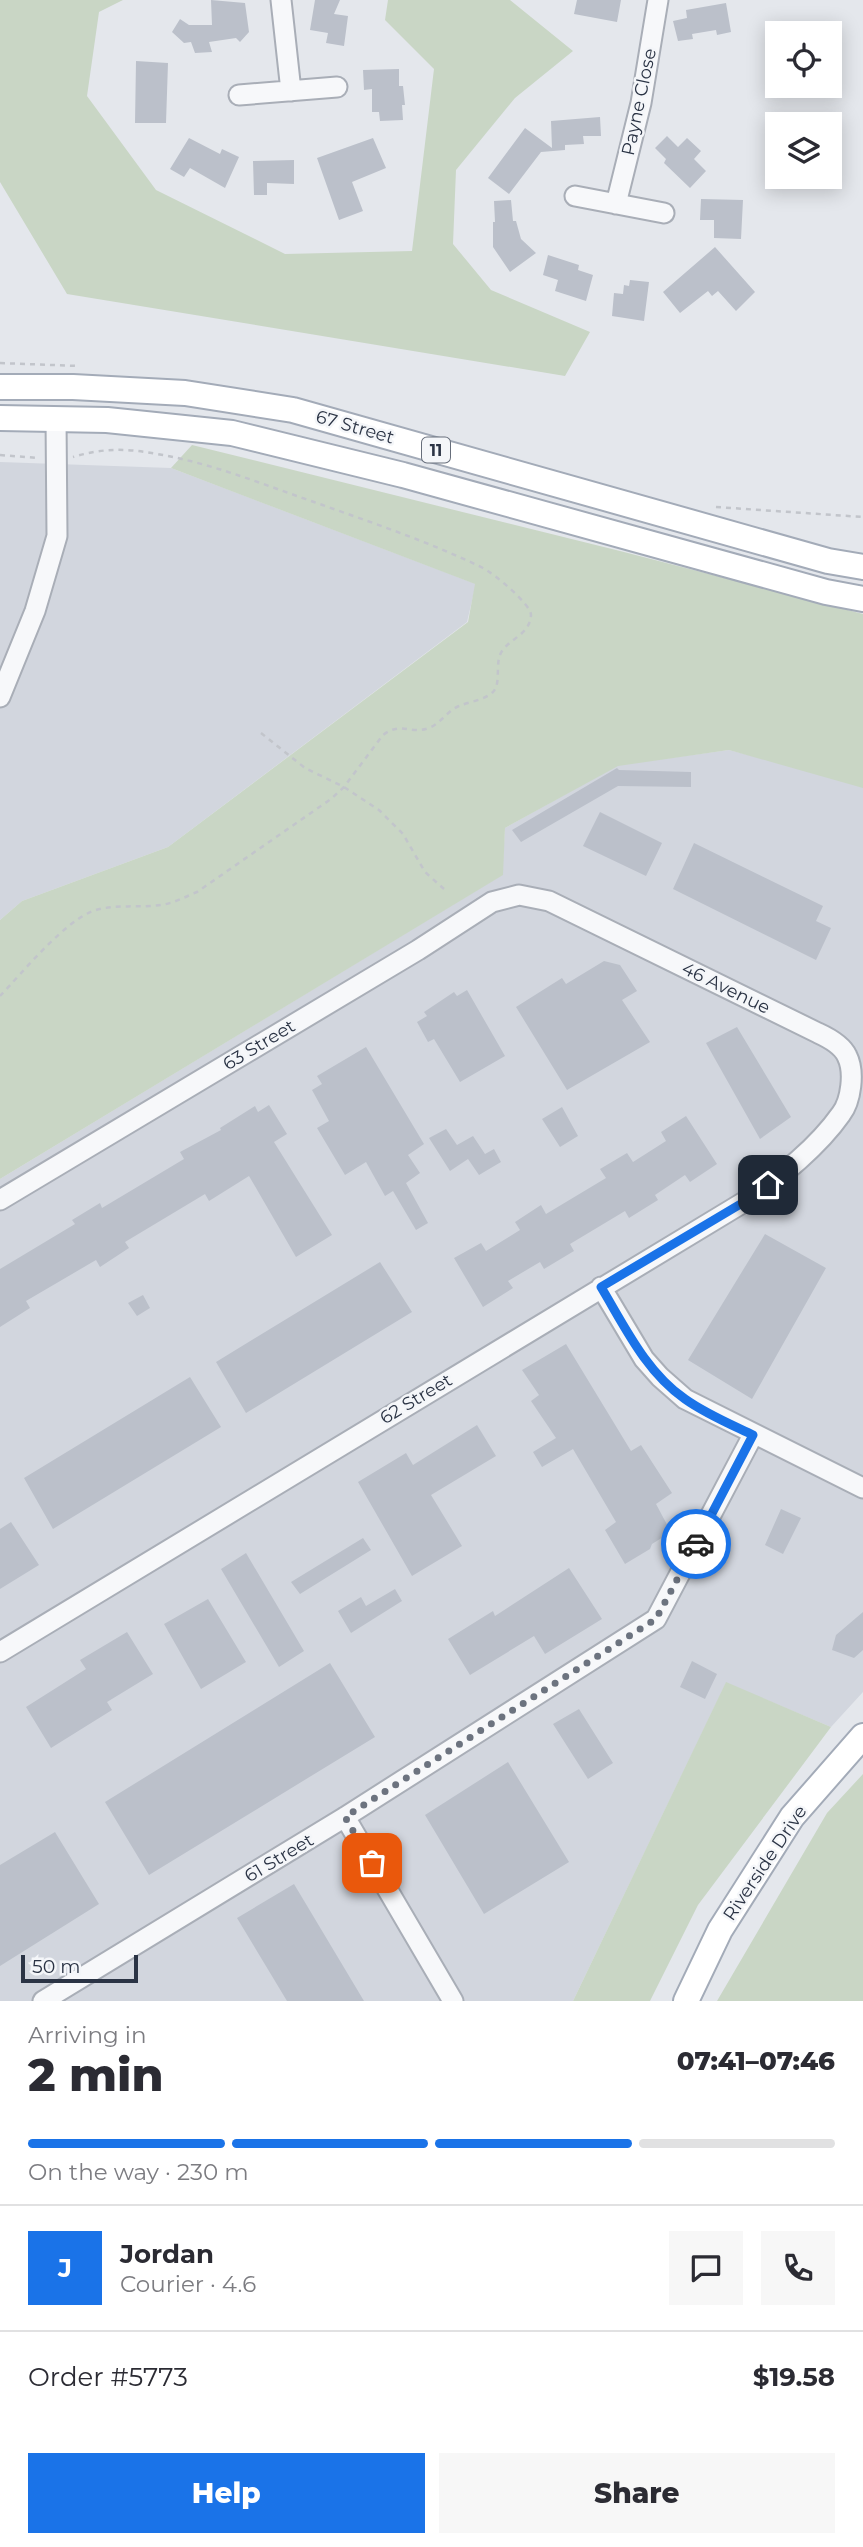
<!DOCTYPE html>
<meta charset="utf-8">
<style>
:root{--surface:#fff;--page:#f7f7f7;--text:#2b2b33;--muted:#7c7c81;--line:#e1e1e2;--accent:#1a73e8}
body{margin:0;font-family:Montserrat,sans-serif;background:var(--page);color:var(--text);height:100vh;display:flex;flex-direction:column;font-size:26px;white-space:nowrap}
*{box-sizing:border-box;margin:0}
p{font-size:23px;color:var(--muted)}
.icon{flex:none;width:38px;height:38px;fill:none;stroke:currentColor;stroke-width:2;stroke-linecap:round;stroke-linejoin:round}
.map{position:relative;height:2001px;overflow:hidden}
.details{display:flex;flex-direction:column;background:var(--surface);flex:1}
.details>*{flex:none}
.controls{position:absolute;left:765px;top:21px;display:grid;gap:14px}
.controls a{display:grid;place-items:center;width:77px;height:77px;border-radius:0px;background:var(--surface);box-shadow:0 4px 18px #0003;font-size:35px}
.scale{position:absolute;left:21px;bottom:18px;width:117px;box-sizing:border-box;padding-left:7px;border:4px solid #2b3445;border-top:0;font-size:19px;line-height:24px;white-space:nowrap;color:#2b3445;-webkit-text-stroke:5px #f4f6f9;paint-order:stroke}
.pin{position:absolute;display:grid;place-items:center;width:60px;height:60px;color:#fff;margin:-30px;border-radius:14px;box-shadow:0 4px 10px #0006}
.courier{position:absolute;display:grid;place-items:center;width:70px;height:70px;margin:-35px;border:5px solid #1a73e8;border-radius:50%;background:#fff;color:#222;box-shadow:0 2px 9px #0007}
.summary em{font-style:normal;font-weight:800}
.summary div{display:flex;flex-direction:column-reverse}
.summary{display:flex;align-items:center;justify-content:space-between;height:119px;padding:0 28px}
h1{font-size:46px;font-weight:800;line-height:52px}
.bar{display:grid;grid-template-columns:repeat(4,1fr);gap:10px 7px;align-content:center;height:84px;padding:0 28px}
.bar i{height:9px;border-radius:5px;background:var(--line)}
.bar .active{background:var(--accent)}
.bar p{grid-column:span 4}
.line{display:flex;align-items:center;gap:18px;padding:0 28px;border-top:2px solid var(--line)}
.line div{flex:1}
.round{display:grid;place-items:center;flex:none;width:74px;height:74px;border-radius:0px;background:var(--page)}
.action{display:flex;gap:14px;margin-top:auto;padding:14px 28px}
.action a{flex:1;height:80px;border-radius:0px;background:var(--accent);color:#fff;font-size:28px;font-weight:800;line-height:80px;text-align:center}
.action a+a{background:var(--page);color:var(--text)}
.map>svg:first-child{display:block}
</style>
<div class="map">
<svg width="863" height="2001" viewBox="0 0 863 2001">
<rect width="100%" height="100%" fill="#e4e7ec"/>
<path fill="#d2d6de" d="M0,462L171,468L476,584L467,622L168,847L22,901L0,920Z
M729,750L863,784V1692L831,1727L726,1683L573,2001H0V1179L502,875L505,828L618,765Z"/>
<path fill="#c9d6c5" d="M0,0H123L99,12L87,96L156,190L285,254L412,251L434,69L385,20L388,0H510L573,51L515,98L456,170L453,244L491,290L590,332L565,376L67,294L0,182Z
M192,445L624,552L863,614V788L729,750L618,766L505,828L503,875L0,1179V920L22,901L168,847L468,622L475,584L171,468Z
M726,1682L831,1727L698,1905L650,2001H573Z
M863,1774V2001H717L827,1813Z"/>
<path fill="#bbc0ca" d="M211,0L245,3L249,32L240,42L236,38L209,42L212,52L195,53L191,42L184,43L172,32L180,19L189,25H212Z
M315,0H340L334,14L348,16L344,46L326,43L328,33L310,30Z
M577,0H621L617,22L574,14Z
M726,3L731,32L717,35L716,30L692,34L693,39L678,41L673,21L687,18L686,10Z
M136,61L168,63L166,123H135Z
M399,69V86H403L405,105H402L403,120L380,121L379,112H372V89L364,90L363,70Z
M600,117L601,136H583L584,144L565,145V150L541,152L509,194L488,178L525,128L552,148L551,121Z
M667,136L678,147L687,138L701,151L694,159L706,171L690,188L664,163L666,159L655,148Z
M189,138L220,154L222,149L239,157L225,188L190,168L184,177L170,169Z
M373,138L386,168L352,182L363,211L339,220L317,158Z
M294,160V184L267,183V195H254L253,161Z
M701,199L743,200L741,239L714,238V220H700Z
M511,200L513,221H516L521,239L536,253L510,272L493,247V222H495L494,201Z
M715,247L755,292L736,311L718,291L712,296L708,291L680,313L663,292Z
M548,255L579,265L578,270L593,275L586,301L555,291L558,280L543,275Z
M630,280L649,282L644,321L612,316L614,293L623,294L624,285L629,286Z
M617,768L619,770L691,772V787L618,786L521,842L512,830Z
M600,812L662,843L646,876L583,846Z
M694,843L823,906L816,921L831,928L816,960L673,889Z
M604,961L620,965L637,991L622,1000L650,1042L567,1090L516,1007L562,978L566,984Z
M467,990L505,1056L460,1082L434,1039L428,1042L417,1022L427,1016L424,1012L454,992L457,996Z
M737,1027L791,1117L760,1139L706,1043Z
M366,1047L424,1144L408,1155L420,1173L406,1183L428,1223L416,1230L393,1191L385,1196L366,1162L345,1175L317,1128L329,1121L312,1090L322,1084L317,1076Z
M269,1105L287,1134L274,1142L332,1235L296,1257L249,1176L209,1201L205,1194L125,1242L129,1248L100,1267L96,1260L26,1301L30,1308L0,1327V1269L75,1224L72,1220L100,1203L102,1208L184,1159L180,1152L221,1130L220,1128L255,1106L258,1112Z
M562,1107L578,1136L560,1147L542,1119Z
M686,1116L717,1164L690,1182L685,1175L655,1195L658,1200L629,1218L625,1211L570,1244L574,1251L544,1269L540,1262L508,1281L513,1288L483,1307L454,1258L481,1243L486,1251L520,1230L515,1222L541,1205L546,1214L606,1178L600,1169L627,1153L633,1162L666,1141L661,1132Z
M446,1129L457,1145L473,1136L485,1154L494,1149L501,1162L479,1175L468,1159L450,1171L429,1138Z
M765,1234L826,1268L752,1399L688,1360Z
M380,1262L412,1312L246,1413L216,1362Z
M143,1295L150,1308L137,1316L128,1303Z
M566,1344L631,1451L641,1445L672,1493L656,1504L671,1532L652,1544L650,1549L625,1564L605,1530L616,1522L573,1449L542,1467L533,1452L556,1438L531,1401L539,1395L522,1370Z
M190,1377L221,1427L53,1529L24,1478Z
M477,1425L496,1456L431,1495L462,1546L412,1576L358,1482L406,1453L413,1465Z
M781,1509L801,1518L783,1554L765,1545Z
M11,1522L39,1565L0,1589V1529Z
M363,1538L371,1550L300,1594L291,1582Z
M246,1553L304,1651L279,1667L221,1569Z
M569,1568L602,1619L545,1654L534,1636L470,1675L448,1639L493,1611L495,1616Z
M395,1589L402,1601L351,1633L338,1611L361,1597L366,1606Z
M208,1599L246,1662L201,1689L164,1624Z
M863,1612V1650L854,1658L832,1650L836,1635Z
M127,1632L153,1674L107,1702L112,1710L51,1748L26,1707L86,1669L80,1660Z
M692,1661L717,1674L705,1699L680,1687Z
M330,1663L375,1737L149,1875L105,1802Z
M579,1709L613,1763L588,1779L553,1724Z
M508,1762L569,1862L484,1914L425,1815Z
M55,1832L99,1904L0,1966V1865Z
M294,1884L364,2001H287L237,1918Z"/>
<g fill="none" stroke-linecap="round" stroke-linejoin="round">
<defs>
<path id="minor" d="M281,0L291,91
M239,95L337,87
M575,196L664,213
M616,204L641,103L658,0
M0,697L35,611L57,536L56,418
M0,1200L418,950L492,902L519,895L549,901L818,1033C829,1038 842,1045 847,1056C855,1072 851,1101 841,1114C817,1148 782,1175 749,1199L0,1652
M601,1287L644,1359L660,1377L685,1399L863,1488
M345,1817L453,2001
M43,2001L345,1817L656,1619L753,1435"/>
<path id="major" d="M0,387H73L185,393L293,410L828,561L863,567
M0,418L107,420L232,433L403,475L826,592L863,599
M686,2001L720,1930L792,1817L863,1736"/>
</defs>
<use href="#minor" stroke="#a9aeb7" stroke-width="23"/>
<use href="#major" stroke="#a3abb8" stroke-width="28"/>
<path stroke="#c2c5cb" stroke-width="2.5" stroke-dasharray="5 5" stroke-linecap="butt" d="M0,363L79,366
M0,455L39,458
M716,507L863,517
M261,733L305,768L344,787L379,810L403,834L425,872L444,889
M0,996C22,973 67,918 96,910C117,904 140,908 161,905C174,903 185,897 197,892L331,799L344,787L383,735C401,721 411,735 429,728C440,724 447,711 459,706C468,702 485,700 493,692C502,682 494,663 502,651C511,638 530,634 531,615C531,604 493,573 483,568C430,542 370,522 314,502C262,484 211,463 157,454C125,448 104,448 73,457"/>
<use href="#minor" stroke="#f7f8fa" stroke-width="19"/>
<use href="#major" stroke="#fff" stroke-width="24"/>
</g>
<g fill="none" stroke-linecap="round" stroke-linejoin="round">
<path stroke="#6c737f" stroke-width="7" stroke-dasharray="0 12.6" d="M372,1863L345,1817L656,1619L696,1544"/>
<path stroke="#1a73e8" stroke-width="9" d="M696,1544L753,1435C730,1424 706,1414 685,1399C646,1372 625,1327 601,1287L749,1199L768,1185"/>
</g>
<g text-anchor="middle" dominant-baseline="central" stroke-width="5" stroke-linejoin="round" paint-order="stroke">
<rect fill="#f4f6f9" stroke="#676e7b" stroke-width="2" x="422" y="437.5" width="28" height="25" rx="5"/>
<g font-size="16" font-weight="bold" fill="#2b3445">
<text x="436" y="450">11</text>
</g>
<g font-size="18" fill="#2b3445" stroke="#f4f6f9">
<text transform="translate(639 102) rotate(-78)">Payne Close</text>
<text transform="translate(355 427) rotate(16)">67 Street</text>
<text transform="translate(726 988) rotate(26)">46 Avenue</text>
<text transform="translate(259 1045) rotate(-31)">63 Street</text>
<text transform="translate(416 1399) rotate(-31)">62 Street</text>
<text transform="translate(279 1858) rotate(-31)">61 Street</text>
<text transform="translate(765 1863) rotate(-56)">Riverside Drive</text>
</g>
</g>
</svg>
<div class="controls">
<a><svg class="icon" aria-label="locate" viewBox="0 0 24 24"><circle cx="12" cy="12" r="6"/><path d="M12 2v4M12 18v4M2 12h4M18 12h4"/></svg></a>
<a><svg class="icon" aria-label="layers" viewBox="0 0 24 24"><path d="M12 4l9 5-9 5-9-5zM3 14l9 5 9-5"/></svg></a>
</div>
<div class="scale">50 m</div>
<div class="pin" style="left:372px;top:1863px;background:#ea580c"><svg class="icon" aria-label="bag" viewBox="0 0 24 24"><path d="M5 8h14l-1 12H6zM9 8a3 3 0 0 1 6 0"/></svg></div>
<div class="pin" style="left:768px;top:1185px;background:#1f2937"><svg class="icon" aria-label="home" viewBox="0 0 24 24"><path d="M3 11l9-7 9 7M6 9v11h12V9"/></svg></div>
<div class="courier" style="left:696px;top:1544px"><svg class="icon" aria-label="car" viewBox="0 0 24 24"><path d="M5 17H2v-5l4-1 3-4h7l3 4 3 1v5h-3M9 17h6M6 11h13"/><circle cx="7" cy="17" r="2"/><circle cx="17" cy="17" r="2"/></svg></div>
</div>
<section class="details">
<div class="summary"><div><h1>2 min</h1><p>Arriving in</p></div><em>07:41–07:46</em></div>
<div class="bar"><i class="active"></i><i class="active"></i><i class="active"></i><i></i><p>On the way · 230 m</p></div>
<div class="line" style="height:126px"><b class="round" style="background:var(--accent);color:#fff">J</b><div><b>Jordan</b><p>Courier · 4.6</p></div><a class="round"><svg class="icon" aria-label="chat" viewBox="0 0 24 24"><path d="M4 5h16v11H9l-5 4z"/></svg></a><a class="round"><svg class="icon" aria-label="phone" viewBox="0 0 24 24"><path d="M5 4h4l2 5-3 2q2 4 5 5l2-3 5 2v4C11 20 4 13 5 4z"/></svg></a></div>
<div class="line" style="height:91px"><div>Order #5773</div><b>$19.58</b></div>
<div class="action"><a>Help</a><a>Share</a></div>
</section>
